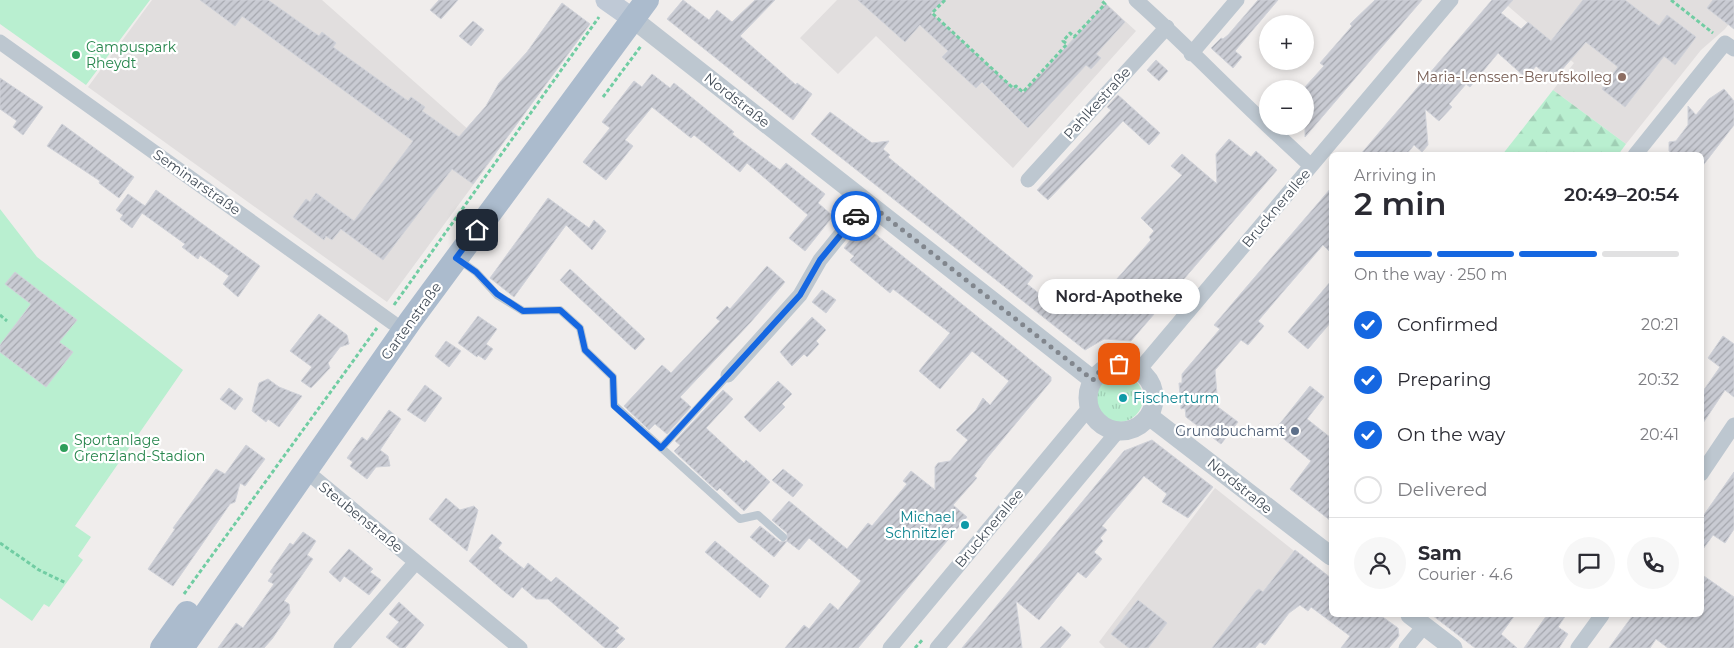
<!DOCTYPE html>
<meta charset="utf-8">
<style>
:root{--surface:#fff;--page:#f7f7f7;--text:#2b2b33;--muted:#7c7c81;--line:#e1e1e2;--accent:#1567e1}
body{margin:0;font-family:Montserrat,sans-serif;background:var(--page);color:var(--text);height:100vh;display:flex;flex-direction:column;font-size:19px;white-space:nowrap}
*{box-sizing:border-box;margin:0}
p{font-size:16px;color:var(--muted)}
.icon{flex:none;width:28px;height:28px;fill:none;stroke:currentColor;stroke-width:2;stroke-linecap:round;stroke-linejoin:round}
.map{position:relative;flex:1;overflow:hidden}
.side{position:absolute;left:1329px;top:152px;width:375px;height:465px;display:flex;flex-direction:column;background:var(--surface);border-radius:8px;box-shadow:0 2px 8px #0003}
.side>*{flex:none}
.buttons{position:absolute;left:1259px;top:15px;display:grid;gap:10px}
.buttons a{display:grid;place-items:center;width:55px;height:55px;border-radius:50%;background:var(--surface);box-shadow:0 2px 8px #0003;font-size:25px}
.pin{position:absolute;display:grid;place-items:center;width:42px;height:42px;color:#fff;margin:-21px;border-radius:10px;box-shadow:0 2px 8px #0006}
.courier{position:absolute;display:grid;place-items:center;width:50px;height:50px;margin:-25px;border:4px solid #1567e1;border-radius:50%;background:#fff;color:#222;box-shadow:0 1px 6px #0007}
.bubble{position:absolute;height:35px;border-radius:18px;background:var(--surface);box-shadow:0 2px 8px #0003;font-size:16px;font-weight:600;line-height:35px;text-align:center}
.summary em{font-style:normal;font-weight:600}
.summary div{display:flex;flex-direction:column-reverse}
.summary{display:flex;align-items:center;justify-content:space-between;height:85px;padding:0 25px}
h1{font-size:32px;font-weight:600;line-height:38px}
.bar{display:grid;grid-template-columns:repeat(4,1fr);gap:8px 5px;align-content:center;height:60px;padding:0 25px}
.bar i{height:6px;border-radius:4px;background:var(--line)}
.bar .on{background:var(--accent)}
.bar p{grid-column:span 4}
.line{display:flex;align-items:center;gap:12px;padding:0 25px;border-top:1px solid var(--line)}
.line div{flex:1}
.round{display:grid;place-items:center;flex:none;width:52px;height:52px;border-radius:26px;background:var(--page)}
ol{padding:0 25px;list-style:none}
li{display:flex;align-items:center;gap:15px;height:55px}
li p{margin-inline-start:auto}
li .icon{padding:5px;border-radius:50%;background:var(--accent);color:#fff;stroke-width:4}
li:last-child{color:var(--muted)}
li i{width:28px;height:28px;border:2px solid var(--line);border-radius:50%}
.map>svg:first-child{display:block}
</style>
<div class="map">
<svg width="1734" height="648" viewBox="0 0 1734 648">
<defs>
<pattern id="grass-tufts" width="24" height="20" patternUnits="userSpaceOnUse" patternTransform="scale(1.25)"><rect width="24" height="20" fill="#b9efd0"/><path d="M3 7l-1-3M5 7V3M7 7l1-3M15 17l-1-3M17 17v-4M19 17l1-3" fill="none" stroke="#a0cfb5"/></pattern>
<pattern id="forest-firs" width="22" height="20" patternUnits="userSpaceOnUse" patternTransform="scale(1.25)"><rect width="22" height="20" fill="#b9efd0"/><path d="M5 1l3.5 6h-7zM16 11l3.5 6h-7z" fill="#a0cfb5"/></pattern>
<pattern id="building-hatch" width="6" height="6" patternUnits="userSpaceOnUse" patternTransform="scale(1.25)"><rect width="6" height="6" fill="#c9cbd3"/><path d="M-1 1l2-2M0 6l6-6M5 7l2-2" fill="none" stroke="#a5a7ae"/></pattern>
</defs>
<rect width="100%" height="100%" fill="#f0edec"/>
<path fill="#e1dede" d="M152,0H322L496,154L387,302L88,87Z
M837,0H1102L1136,31L1013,168L876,36L838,74L800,38Z
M1501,0H1734V17L1725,29L1701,50L1626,144L1553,90L1574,63Z
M1215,488L1308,562L1241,648H1105L1099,642Z"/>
<path fill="url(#grass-tufts)" d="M1095 398a24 24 0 1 1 48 0a24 24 0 1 1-48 0Z"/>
<path fill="url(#forest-firs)" d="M1553,90L1626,144L1618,155H1502Z"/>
<path fill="#b9efd0" d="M0,0H150L86,85L0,24Z
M0,209L37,257L183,370L75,526L91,537L78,556L83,560L49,607L44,604L32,621L0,598Z"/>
<path fill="url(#building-hatch)" stroke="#d0d2d9" d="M200,0H268L319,36L322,32L336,43L333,47L408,101L411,97L425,107L422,111L459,137L486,106L499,83L527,52L562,3L590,24L473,184L452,169L383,260L341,229L332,240L326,236L324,240L293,217L306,199L310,202L316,193L354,221L413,141L242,16L235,26Z
M439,0H458L441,19L430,10Z
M683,0L709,20L717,10L732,22L755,0H775L740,36L796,85L797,83L812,94L793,120L667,19Z
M858,0H944L931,13L1013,88L1016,86L1023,93L1106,4L1125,22L1096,54L1101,58L1091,69L1086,65L1028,128L982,82L976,88L942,57L948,51L920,25L905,42Z
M1258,0H1278L1235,51L1242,57L1233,68L1211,48L1221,38L1223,39L1228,35Z
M1375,0H1422L1305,137V87L1324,66L1320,63L1352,26L1350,24Z
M1492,0H1513L1501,13L1521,29L1528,22L1551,41L1583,0H1625L1659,26L1667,15L1696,37L1675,65L1664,56L1625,107L1602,89L1618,67L1586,42L1553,80L1536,66L1526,78L1498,53L1470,87L1466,84L1449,104L1452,107L1439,121L1425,109L1428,145L1422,152L1414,145L1406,155H1360Z
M1713,0H1734V29L1707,8Z
M473,21L484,30L471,46L459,36Z
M1156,60L1168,71L1159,81L1147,70Z
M652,74L670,88L674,83L734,132L732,134L780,170L786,163L825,194L818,203L833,216L805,251L789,238L808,215L747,163L740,172L694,135L691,138L652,107L625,140L633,146L606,180L583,162L610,128L602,122L634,81L642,87Z
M0,78L43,107L23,135L13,127L17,121L0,109Z
M1724,89L1734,101V125L1701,168V155H1674L1669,151V142L1676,141L1688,125V106L1696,115L1709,99Z
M1118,95L1160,133L1149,145L1123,121L1048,200L1037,190L1111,110L1107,107Z
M830,112L872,143L889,141L883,149L890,155L888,157L1033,276L1027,284L1050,302L1054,297L1071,313L1080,303L1084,306L1090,300L1095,304L1151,240L1149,237L1154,231L1141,218L1182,175L1171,166L1182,154L1217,184L1216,154L1229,139L1251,157L1256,151L1277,170L1131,341L1104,339L1085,350L811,134Z
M62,124L134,177L119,198L99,183L100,181L47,146Z
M1331,188V253L1323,245L1258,321L1264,326L1248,345L1241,340L1215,370L1218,407L1238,422L1221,444L1186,417L1185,408L1181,409L1179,383H1182V374L1220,329L1214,325Z
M156,190L260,266L238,297L223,284L229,276L200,255L198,259L182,247L185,244L142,213L132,228L120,219L123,215L116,210L128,194L145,206Z
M548,198L589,228L594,220L606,231L592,250L566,225L514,297L490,278Z
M863,224L994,330L1051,377V381L988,457L974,476L977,478L953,505L967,517L858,648H785L804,625L809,629L830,603L838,610L861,581L809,538L799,550L787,541V533L772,520L789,501L847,549L868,523L872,526L907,484L903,481L911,471L935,490V467L938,463L950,461L968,440L956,430L976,410L983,398L990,405L1009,381L972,351L940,389L919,371L950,333L893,289L890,293L850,260L854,256L844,248Z
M767,266L785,282L750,323L680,397L691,407L667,434L655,424L649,430L624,406L662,365L671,373L720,321L716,318L727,306L730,309Z
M570,269L645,339L635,350L560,280Z
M15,272L77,320L59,342L73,352L46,387L0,352V345L31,304L5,284Z
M1331,281V322L1308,349L1288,332Z
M822,290L836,300L826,313L812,302Z
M319,314L347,335L349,344L340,347L328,363L330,368L311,388L301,381L312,367L290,351Z
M478,316L497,329L486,344L493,349L485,360L478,355L477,357L458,343Z
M812,317L826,330L816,341L819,344L807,357L804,354L792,366L780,352Z
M1723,336L1734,344V397L1725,390L1701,426V394L1720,367L1708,358Z
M446,341L461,351L449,367L435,356Z
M268,379L279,387L302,396L279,427L268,419L266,422L252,411L259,383Z
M778,381L792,394L782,404L785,407L760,432L744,417Z
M425,385L442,398L425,422L407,410Z
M1310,386L1324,397L1307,419L1331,438V521L1290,489L1311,461L1274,431Z
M229,388L243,399L235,410L220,399Z
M723,390L733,399L706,428L744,463L746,460L770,482L744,511L720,488L717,491L674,451L680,445L675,441Z
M389,410L401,419L380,450L388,456L390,466L376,467L367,479L350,466L353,462L347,458L362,437L367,441Z
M1152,440L1213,487L1188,518L1162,502L1167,494L1144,476L1102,526L1107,530L1100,538L1103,541L1094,552L1102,559L1086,578L1078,572L1039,620L1016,601L1022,648H962L1124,451Z
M246,445L265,459L245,486L240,483L235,502L230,504L173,586L148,569L175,529L173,528L216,469L225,474Z
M783,469L803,485L793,497L772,480Z
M1734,472V529L1725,543L1713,535L1701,552V519Z
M446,498L460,510L474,506L478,510L467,551L429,519Z
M760,526L780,542L787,541L774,557L750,537Z
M303,532L316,541L307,555L313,559L284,601L289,604L290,613L272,639L264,648H218L236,623L243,628L274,584L268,581L273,574L270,572L290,543L293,545Z
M492,534L502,543L498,548L524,569L528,563L551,582L556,577L619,628L615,631L625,639L616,648H605L548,599H536L522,587L513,598L505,592L469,561Z
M715,541L769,586L760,598L705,552Z
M349,549L373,569L370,572L381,580L369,595L344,576L340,582L329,572Z
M1295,550L1331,578V615H1380L1398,628L1399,636L1389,648H1341L1350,636L1311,607L1308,611L1300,605L1289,613L1265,645L1260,642L1255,648H1212L1256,591L1259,589L1263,592Z
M1701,574L1734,597V648H1668L1656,639L1650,648H1609L1633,615H1701Z
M1138,600L1167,623L1148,648H1129L1111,634Z
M399,602L424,625L405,648H400L386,637L399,622L389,614Z
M1432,615H1515L1501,634L1517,648H1475Z
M1547,615H1566L1558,627L1568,634L1559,648H1524Z
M1061,626L1071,635L1060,648H1040Z"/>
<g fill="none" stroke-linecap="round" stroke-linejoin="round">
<path stroke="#71cda3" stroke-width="3" stroke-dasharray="4 2.5" stroke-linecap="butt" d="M945,0L932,13L1013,88L1016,86L1023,92L1067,44L1063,41L1070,33L1074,37L1105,4L1101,0
M1671,0L1713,33
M603,97L641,46
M1701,259L1703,258
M394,305L599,17
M0,315L7,321
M0,543L39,570L66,583
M184,594L377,328
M915,648L923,639"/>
<path stroke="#bdc7d0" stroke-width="8" d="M458,259L476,272L497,295L523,311L560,310L580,328L585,350L613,377L614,405L740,519L758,515L783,537
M661,448L728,375"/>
<path stroke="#bdc7d0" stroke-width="15" d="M1136,0C1181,40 1223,84 1268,126
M0,42L393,323
M1191,54L1237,0
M1268,126L1311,166
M1635,155L1725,43L1734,49
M1028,180L1167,27
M1139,370L1451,0
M728,375L800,295L820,260L867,202
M306,471L520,648
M1701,474L1734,425
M341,648L416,562
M890,648L1089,408
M937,648L1118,431
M1406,648L1424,626
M1578,648L1602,615"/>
<path stroke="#bdc7d0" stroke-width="19" d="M633,19L1093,380
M1088 398a33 33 0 1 1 66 0a33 33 0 1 1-66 0Z
M1149,416L1331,556
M1410,615L1453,648"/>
<path stroke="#bfc9d6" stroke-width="21" d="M606,0L633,19"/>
<path stroke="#abbbcd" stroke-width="24" d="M162,648L187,613
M182,648L411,320L647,0"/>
</g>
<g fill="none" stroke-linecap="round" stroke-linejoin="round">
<path stroke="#81868d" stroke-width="5" stroke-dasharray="0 9" d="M856,216L867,202L1093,380L1099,372L1119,364"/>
<path stroke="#1567e1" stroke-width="6" d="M477,230L456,258L476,272L497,294L523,311L560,310L580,328L585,350L613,377L614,406L661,448L800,295L820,260L856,216"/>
</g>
<g fill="#2e9e5b" stroke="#fff" stroke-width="2">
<circle cx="76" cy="55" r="5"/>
<circle cx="64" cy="448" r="5"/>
</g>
<circle fill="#8d6e63" stroke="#fff" stroke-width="2" cx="1622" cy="77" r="5"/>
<g fill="#0f9aa8" stroke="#fff" stroke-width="2">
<circle cx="1123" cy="398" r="5"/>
<circle cx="965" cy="525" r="5"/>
</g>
<circle fill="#5c6f8a" stroke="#fff" stroke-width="2" cx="1295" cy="431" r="5"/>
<g text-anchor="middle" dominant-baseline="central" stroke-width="4.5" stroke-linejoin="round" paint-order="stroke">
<g font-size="14" fill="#27864d" stroke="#fff" text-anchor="start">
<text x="86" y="47">Campuspark<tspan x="86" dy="16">Rheydt</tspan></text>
<text x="74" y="440">Sportanlage<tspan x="74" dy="16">Grenzland-Stadion</tspan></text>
</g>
<g font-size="14" fill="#785e54" stroke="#fff" text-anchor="end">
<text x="1612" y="77">Maria-Lenssen-Berufskolleg</text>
</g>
<g font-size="14" fill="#454f5a" stroke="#fff">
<text transform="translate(737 100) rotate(38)">Nordstraße</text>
<text transform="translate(1097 103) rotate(-48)">Pahlkestraße</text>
<text transform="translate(197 182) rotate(35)">Seminarstraße</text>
<text transform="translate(1276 208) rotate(-50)">Brucknerallee</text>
<text transform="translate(411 321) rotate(-54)">Gartenstraße</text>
<text transform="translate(1240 486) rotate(39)">Nordstraße</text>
<text transform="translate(361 517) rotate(39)">Steubenstraße</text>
<text transform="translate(989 528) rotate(-50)">Brucknerallee</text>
</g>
<g font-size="14" fill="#0d838f" stroke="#fff" text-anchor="start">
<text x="1133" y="398">Fischerturm</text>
<text x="955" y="517" text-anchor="end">Michael<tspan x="955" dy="16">Schnitzler</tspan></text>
</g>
<g font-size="14" fill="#4e5e75" stroke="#fff" text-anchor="end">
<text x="1285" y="431">Grundbuchamt</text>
</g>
</g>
</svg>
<div class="buttons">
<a>+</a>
<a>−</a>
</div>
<div class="pin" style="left:1119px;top:364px;background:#ea580c"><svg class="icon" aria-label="bag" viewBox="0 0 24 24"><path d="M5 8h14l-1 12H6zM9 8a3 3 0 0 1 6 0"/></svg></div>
<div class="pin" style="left:477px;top:230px;background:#1f2937"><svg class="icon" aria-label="home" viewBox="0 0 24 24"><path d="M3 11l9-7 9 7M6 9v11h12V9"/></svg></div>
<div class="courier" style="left:856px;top:216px"><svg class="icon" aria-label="car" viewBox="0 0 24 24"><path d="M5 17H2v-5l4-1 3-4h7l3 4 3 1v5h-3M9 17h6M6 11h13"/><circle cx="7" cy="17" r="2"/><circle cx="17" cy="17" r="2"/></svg></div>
<div class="bubble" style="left:1038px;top:279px;width:162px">Nord-Apotheke</div>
<section class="side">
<div class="summary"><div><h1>2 min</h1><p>Arriving in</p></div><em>20:49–20:54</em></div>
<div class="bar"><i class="on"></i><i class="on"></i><i class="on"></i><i></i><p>On the way · 250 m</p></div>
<ol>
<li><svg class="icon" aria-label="check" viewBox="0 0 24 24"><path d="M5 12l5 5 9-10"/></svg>Confirmed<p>20:21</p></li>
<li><svg class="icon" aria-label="check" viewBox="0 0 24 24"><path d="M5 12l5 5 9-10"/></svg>Preparing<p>20:32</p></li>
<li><svg class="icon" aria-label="check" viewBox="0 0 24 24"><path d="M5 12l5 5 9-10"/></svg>On the way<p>20:41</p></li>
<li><i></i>Delivered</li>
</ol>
<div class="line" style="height:90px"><a class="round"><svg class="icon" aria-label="person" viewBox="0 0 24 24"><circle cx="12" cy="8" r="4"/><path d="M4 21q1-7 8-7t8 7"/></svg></a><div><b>Sam</b><p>Courier · 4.6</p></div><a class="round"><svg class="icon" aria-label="chat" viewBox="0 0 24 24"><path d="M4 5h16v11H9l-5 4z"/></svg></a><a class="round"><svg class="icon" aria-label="phone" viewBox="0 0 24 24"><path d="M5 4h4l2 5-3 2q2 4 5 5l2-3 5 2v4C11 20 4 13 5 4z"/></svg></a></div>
</section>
</div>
